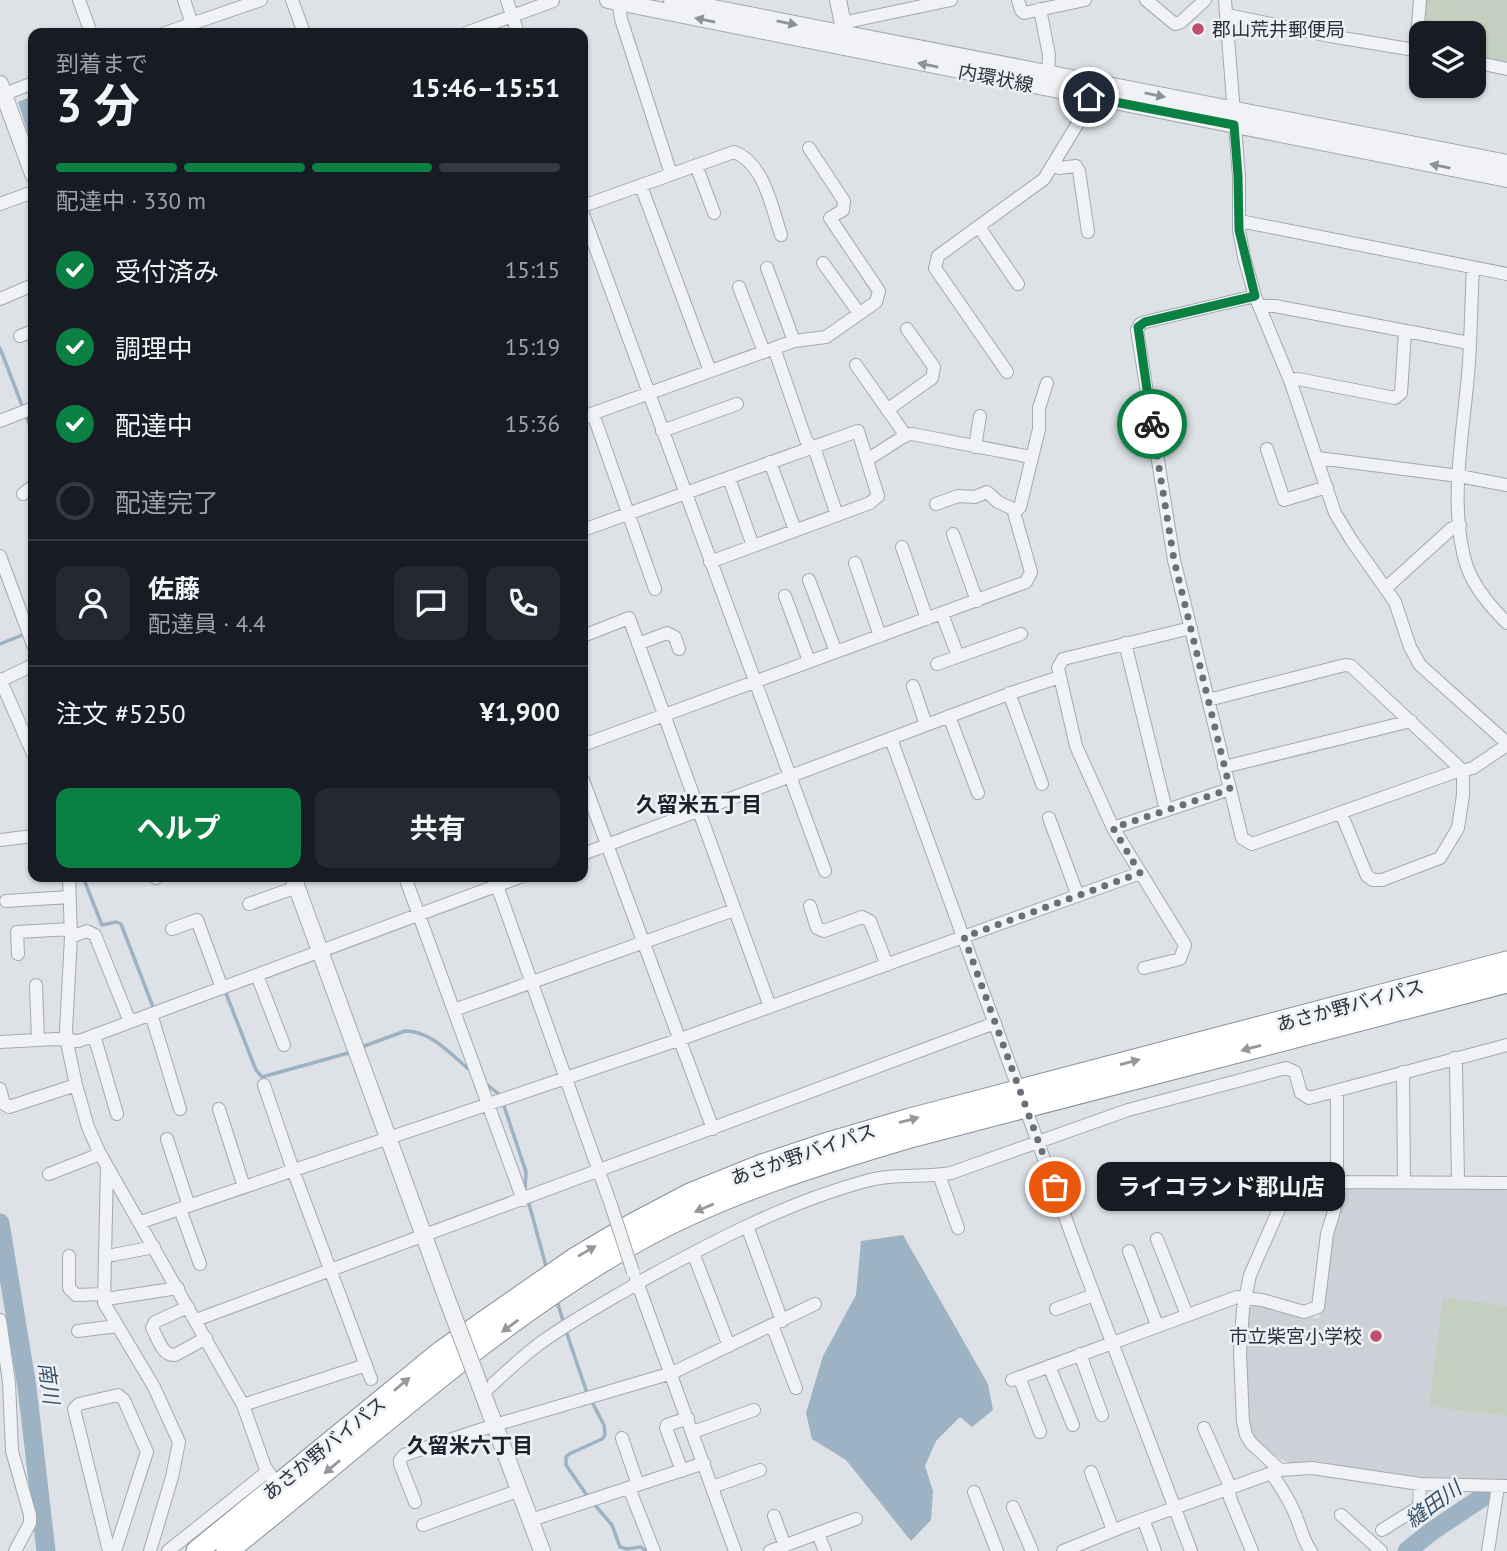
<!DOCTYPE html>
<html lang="ja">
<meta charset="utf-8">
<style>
:root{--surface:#171b24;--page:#242831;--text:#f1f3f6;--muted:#9ea1a6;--line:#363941;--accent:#0b8043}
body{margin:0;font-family:"PT Sans","Noto Sans JP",sans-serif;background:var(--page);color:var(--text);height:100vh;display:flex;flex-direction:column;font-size:26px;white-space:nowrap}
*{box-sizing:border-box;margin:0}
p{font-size:23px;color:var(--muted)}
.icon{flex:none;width:38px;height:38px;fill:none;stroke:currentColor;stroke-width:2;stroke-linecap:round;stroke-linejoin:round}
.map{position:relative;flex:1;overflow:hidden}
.sheet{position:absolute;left:28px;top:28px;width:560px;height:854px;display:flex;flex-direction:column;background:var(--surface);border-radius:14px;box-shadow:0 2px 5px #0004}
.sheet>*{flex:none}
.fabs{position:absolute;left:1409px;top:21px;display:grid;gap:14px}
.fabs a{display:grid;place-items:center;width:77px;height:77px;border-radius:14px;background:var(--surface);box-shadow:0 2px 5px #0004;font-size:35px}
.pin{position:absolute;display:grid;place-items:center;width:60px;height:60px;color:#fff;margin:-30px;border:4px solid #fff;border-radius:50%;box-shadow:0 2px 7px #0007}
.courier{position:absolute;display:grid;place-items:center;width:70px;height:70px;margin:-35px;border:5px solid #0b8043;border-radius:50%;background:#fff;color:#222;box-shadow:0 2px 9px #0007}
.bubble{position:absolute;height:49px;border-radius:14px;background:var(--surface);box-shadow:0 2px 5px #0004;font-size:23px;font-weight:700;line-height:49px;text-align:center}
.summary em{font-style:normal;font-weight:700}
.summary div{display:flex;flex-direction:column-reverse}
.summary{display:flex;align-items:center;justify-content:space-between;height:119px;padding:0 28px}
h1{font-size:46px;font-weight:700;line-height:52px}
.bar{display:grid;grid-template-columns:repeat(4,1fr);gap:10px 7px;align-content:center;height:84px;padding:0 28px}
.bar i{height:9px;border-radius:5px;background:var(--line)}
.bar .selected{background:var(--accent)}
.bar p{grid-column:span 4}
.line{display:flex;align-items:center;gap:18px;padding:0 28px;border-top:2px solid var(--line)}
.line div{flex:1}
.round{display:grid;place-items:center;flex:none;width:74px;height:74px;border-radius:14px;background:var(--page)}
ol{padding:0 28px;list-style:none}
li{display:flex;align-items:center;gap:21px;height:77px}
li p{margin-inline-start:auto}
li .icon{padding:7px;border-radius:50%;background:var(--accent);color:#fff;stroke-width:4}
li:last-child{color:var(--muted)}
li i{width:38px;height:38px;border:4px solid var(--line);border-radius:50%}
.primary-button{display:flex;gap:14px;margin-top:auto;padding:14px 28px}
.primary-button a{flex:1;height:80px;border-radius:14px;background:var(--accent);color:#fff;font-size:28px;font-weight:700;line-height:80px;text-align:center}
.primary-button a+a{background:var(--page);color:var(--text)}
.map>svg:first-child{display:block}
</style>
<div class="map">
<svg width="1507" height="1551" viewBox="0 0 1507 1551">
<rect width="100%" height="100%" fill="#dee2e6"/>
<path fill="#cdd1d7" d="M1344,1186L1507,1189V1480L1421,1477L1314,1462L1293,1465L1271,1454L1256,1441L1249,1428L1244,1351L1247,1311L1255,1304L1319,1319L1331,1233L1339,1190Z"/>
<path fill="#c5cfc0" d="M1425,0H1507V63L1474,56V33H1424Z
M1443,1297L1507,1306V1416L1429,1406Z"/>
<path fill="#9db2c2" d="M33,96V145H32L18,102Z
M903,1235L988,1384L993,1410L972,1427L960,1417L936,1441L925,1466L933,1491L931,1520L911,1541L846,1460L812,1439L806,1413L823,1356L856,1295L861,1241Z"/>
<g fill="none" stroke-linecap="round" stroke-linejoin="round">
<path stroke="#9db2c2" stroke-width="3.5" d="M0,348L23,408
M26,415L33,434
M0,644L25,634
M83,877L102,925L116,922L121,924L155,1012
M225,991L256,1070L262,1077L352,1052
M359,1048L405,1031C432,1031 451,1055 471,1071
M485,1083L500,1095
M503,1103L526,1172L525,1189
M528,1200L547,1270
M557,1301L564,1324
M566,1331L587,1393
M591,1400L604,1425L605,1435L602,1439L569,1454L566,1457V1465L588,1497L612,1525L620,1547L627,1549L641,1547L646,1551"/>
<path stroke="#9db2c2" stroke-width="19" d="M0,1223L27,1387L46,1551
M1407,1551L1432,1531L1486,1495"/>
<defs>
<path id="minor" d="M79,0L91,33
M184,0L192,24
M292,0L304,33
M507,0L518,33
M1018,0L1021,10L1024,13L1085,0
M1146,0L1175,24L1181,22L1205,0
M1225,0L1239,176V230L1244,257L1255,296L1291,383L1335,513L1352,541L1395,602L1410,647L1420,665L1507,743
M619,2L621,19L671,174
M1040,9L1049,55L1048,74
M1227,15L1330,36L1421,51
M842,23L951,0
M165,33L261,0
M466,33L553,1
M1416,50L1420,0
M1474,62L1507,69
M0,96L33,83
M696,165L714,213
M1053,165L1059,168L1076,166L1079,171L1088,232
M641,186L710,371
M0,204L33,192
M583,206L734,152C764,163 772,208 781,235
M583,214L825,871
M1240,221L1507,274
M979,227L1018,284
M823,263L859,313
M767,268L794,341
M1473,268C1471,304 1471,340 1468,375C1463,434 1448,510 1467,567C1475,589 1491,607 1507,623
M739,287L764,352
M1255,296L1145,322L1140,324L1137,330L1174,560L1242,838L1252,844L1452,773L1473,768L1507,745
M0,299L33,285
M1260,306H1275L1469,343
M20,336L33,331
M774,348L806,440L816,453L837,515
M856,365L906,436
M1007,372L935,268L938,256L1044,179L1081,118L1090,90
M1290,380L1298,379L1395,398L1401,393L1405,332
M887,410L932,378L934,367L907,329
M593,414L655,589
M583,417L794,341L826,337L876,302L879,291L830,218L843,210L844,201L809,148
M0,421L33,408
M662,431L737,404
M975,447L980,416
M1267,449L1284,500L1327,487
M1318,458L1459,476L1507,485
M867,460L906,435L912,434L1031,457
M770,462L795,530
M729,478L753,546
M23,494L33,486
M1015,512L1020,507L1039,429V408L1047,383
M583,530L858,431L878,496L870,503L710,562
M953,534L977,601
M902,547L927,619
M0,556L33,645
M855,563L880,636
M809,580L836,652
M1387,587L1451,529L1460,525
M785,596L809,661
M942,614L958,656
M583,636L629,618L770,1007
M1125,643L1166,810
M638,644L667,633L675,637L679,649
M937,664L1021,634
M6,678L33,665
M0,679L33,754
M913,686L926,725
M1009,693L1042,784
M1208,700L1345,665L1351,666L1463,771V795L1458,828L1440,858L1382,880H1373L1367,876L1341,813
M949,716L978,793
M891,739L1079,1255L1191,1551
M583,745L1026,582L1031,572L1013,509L998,502L987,492L975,497L958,496L936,504
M1224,767L1411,721
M583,780L713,1129
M1049,818L1078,896
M1113,828L1230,789
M0,840L33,836
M583,854L1014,692L1060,677
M69,877L71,937L66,1030L68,1047L76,1085L88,1127L99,1152L243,1405L265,1467L278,1486
M155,877L156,878
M405,877L523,1200
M494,877L611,1205
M6,901L70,897
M249,904L297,887
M810,906L817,928L824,931L862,917L870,921L887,965
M172,929L197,920L222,988
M71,937L87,931L95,935L130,1022
M18,954L17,932L71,929
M1144,968L1180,959L1185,945L1113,828L1076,746L1058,668L1063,659L1191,628
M257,975L284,1045
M36,985L38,1040
M454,1010L734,910
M151,1014L180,1109
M94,1035L117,1114
M0,1042L56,1039L79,1041L520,877
M1454,1058L1456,1066L1458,1182
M1403,1072L1404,1182
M264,1085L293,1170L371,1379
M0,1089L4,1104L9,1107L76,1085
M219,1109L244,1187
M167,1139L189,1206
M107,1167L104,1303L154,1387L179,1442L172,1477L150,1551
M49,1174L100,1154
M939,1175L958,1228
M1337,1182L1507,1183
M180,1209L200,1264
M141,1222L678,1040L1140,873
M747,1226L782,1321
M1157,1239L1187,1315
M1129,1251L1157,1325
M693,1253L729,1346
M113,1255L154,1247
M69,1256V1288L76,1295L105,1294
M636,1279L735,1551
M113,1298L178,1288
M188,1307L155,1322L152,1328C158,1338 162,1356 175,1355L206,1338
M1056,1309L1094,1295
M0,1320L9,1382L12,1451L30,1515V1523L15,1551
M196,1320L995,1023
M772,1325L796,1388
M78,1331L117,1326
M1080,1354L1102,1415
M1049,1366L1073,1425
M1019,1377L1040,1432
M1012,1380L1237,1297L1262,1300L1304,1312L1318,1307L1327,1234L1334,1211L1337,1182V1091
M483,1393C501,1377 519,1359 539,1344C572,1320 608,1301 643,1280C714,1241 788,1202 866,1181C894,1173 923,1178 951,1173L1128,1110L1286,1068L1295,1072L1301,1093L1309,1098L1507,1045
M243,1405L366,1365
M1204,1428L1228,1482L1230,1498L1252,1551
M693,1432L754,1410
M622,1438L638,1485
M1280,1470L1251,1443L1246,1435L1243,1422L1240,1353L1243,1309L1250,1275L1287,1191
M682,1471L666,1428L667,1425L688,1418
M1091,1472L1113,1530
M1271,1473C1281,1487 1291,1502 1297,1519C1302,1531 1303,1540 1311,1551
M712,1487L760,1470
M629,1488L654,1551
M974,1492L997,1551
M415,1502L400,1464V1460L404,1455L495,1425L672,1373L815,1304
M1013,1507L1032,1551
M1341,1515L1381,1551
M774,1516L785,1546
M1143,1519L1155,1551
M531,1520L704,1463
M423,1525L520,1490
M1382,1530L1419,1507L1420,1484
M818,1534L825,1551
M109,1551L74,1409L79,1404L118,1395L124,1400L147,1452L115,1551
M168,1551L268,1471
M770,1551L856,1519
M1063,1551L1127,1525L1280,1470L1312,1468L1420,1484L1507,1486
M1488,1551L1498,1486"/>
<path id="tertiary" d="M608,0L1507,179
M672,0L1507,163
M838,0L845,34
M0,84L33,174
M293,877L447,1299
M480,1386L542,1551"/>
<path id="trunk" d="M197,1551L442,1351L574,1259L633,1224L690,1194L762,1165L828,1143L910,1119L1507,962
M227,1551C361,1446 488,1325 637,1241C723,1193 819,1164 914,1136L1507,982"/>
</defs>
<use href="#minor" stroke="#a4a9af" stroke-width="14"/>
<use href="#tertiary" stroke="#a4a9af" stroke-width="18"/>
<use href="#trunk" stroke="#87919b" stroke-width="23"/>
<use href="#minor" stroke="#f0f2f5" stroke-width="12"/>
<use href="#tertiary" stroke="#f0f2f5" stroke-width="16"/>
<use href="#trunk" stroke="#fff" stroke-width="21"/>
<defs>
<path id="minor-bridge" d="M611,1205L633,1272"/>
<path id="tertiary-bridge" d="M447,1299L480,1386"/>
</defs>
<use href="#minor-bridge" stroke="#a4a9af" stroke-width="14" stroke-linecap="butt"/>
<use href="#tertiary-bridge" stroke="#a4a9af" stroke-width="18" stroke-linecap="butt"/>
<use href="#minor-bridge" stroke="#f0f2f5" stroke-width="12"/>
<use href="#tertiary-bridge" stroke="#f0f2f5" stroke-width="16"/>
</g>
<defs><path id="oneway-solid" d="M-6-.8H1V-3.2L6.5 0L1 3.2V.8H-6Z" transform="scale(1.75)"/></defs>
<g fill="#8c9298">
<use href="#oneway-solid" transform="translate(705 20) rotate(-168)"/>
<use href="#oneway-solid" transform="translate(787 23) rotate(11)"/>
<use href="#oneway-solid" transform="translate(928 65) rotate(-169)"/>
<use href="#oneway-solid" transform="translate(1155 95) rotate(11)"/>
<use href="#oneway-solid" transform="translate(1440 166) rotate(-169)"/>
</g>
<g fill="#94989d">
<use href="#oneway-solid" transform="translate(1251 1048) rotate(165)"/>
<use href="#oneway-solid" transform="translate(1130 1062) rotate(-15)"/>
<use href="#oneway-solid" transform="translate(909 1120) rotate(-15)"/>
<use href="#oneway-solid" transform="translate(704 1208) rotate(157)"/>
<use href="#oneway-solid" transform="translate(587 1251) rotate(-31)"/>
<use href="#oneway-solid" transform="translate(510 1326) rotate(144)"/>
<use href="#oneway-solid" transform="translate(402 1384) rotate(-40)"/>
<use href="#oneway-solid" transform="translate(332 1467) rotate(140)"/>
</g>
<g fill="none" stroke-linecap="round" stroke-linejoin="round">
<path stroke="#686f77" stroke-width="7" stroke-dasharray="0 12.6" d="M1055,1187L964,937L1140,873L1113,828L1230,789L1174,560L1152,424"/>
<path stroke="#0b8043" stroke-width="9" d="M1089,97L1234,125L1238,176L1239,230L1255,296L1145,322L1138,327L1152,424"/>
</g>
<g fill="#bd516b" stroke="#edf0f4" stroke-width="2.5">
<circle cx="1198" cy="29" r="7"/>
<circle cx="1376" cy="1336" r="7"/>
</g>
<g text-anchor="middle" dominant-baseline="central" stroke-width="5" stroke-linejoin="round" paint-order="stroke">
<g font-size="19" fill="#29313b" stroke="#edf0f4" text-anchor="start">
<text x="1212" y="29">郡山荒井郵便局</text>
<text x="1362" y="1336" text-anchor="end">市立柴宮小学校</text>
</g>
<g font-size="19" fill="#29313b" stroke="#edf0f4">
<text transform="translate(996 78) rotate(11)">内環状線</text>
<text transform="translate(1350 1005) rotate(-15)">あさか野バイパス</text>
<text transform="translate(803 1154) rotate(-19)">あさか野バイパス</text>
<text transform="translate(324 1448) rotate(-39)">あさか野バイパス</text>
</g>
<g font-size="21" font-weight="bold" fill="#1b222c" stroke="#edf0f4">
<text x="699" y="804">久留米五丁目</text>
<text x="470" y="1445">久留米六丁目</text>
</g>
<g font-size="21" font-style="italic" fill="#385369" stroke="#edf0f4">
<text transform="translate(49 1383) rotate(82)">南川</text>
<text transform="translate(1433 1504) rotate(-36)">縫田川</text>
</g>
</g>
</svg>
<div class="fabs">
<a><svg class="icon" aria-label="layers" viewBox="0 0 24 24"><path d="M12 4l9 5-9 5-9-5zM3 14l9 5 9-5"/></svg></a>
</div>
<div class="pin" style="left:1055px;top:1187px;background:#ea580c"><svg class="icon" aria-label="bag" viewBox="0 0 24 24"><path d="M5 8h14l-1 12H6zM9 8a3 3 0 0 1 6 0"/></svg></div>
<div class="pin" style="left:1089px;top:97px;background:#1f2937"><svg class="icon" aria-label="home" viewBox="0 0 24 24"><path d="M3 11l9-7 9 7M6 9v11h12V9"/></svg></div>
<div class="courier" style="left:1152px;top:424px"><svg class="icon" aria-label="bike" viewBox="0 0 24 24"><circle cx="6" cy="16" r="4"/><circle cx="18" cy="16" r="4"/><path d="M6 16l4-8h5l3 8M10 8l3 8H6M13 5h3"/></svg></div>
<div class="bubble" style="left:1097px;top:1162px;width:248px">ライコランド郡山店</div>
<section class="sheet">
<div class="summary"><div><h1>3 分</h1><p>到着まで</p></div><em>15:46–15:51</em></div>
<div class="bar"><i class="selected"></i><i class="selected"></i><i class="selected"></i><i></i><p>配達中 · 330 m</p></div>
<ol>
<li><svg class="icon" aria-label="check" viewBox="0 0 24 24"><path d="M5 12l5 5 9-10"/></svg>受付済み<p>15:15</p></li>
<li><svg class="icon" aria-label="check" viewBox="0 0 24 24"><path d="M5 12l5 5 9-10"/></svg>調理中<p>15:19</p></li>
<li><svg class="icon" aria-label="check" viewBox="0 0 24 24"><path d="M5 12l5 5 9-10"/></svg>配達中<p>15:36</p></li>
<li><i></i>配達完了</li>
</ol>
<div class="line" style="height:126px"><a class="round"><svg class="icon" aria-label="person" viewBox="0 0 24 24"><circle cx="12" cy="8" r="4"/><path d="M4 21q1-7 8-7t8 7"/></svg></a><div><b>佐藤</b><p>配達員 · 4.4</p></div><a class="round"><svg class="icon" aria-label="chat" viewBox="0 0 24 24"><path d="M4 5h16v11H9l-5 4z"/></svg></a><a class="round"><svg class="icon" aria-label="phone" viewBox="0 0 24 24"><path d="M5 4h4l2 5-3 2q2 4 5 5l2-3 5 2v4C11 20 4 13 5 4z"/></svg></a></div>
<div class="line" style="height:91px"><div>注文 #5250</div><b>¥1,900</b></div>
<div class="primary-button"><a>ヘルプ</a><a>共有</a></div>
</section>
</div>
